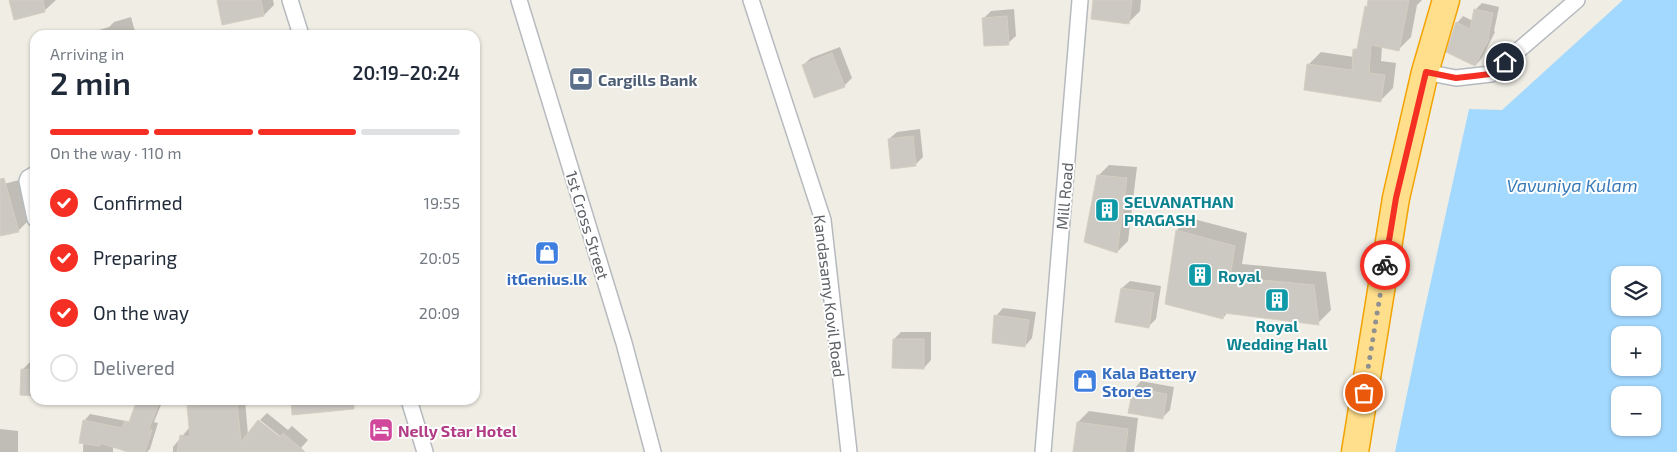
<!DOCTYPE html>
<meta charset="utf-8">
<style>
:root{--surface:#fff;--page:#f2f2f3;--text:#1f2937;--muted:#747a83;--line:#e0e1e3;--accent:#f52f24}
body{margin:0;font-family:"Exo 2",sans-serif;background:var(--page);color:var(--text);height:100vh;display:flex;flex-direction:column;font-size:19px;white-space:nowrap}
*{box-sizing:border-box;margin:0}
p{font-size:16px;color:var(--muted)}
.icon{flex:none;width:28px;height:28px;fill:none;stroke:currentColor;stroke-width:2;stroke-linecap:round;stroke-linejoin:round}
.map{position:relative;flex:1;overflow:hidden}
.drawer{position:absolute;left:30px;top:30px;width:450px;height:375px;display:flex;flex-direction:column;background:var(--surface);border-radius:15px;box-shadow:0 1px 4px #0004}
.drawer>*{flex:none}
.buttons{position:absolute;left:1611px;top:266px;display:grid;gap:10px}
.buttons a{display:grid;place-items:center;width:50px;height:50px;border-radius:10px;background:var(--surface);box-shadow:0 1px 4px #0004;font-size:25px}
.pin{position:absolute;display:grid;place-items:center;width:42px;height:42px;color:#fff;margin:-21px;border:2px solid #fff;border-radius:50%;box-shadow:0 1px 5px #0007}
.courier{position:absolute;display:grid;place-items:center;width:50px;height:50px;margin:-25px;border:4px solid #f52f24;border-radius:50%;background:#fff;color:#222;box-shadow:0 1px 6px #0007}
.overview em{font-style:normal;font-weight:600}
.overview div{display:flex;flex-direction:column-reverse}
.overview{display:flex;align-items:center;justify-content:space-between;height:85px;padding:0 20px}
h1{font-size:32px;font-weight:600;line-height:38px}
.bar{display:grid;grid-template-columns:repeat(4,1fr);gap:8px 5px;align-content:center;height:60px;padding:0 20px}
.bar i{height:6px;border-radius:4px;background:var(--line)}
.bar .current{background:var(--accent)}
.bar p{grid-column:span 4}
ol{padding:0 20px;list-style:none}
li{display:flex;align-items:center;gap:15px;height:55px}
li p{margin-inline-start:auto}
li .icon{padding:5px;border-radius:50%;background:var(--accent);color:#fff;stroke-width:4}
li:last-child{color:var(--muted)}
li i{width:28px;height:28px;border:2px solid var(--line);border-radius:50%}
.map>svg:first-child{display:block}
</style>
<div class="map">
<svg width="1677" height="452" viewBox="0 0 1677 452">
<rect width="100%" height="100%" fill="#efede4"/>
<path fill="#a4d9ff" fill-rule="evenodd" d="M1623,0H1677V452H1395L1421,326L1469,109L1502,110ZM1620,275H1652V308H1620ZM1620,335H1652V368H1620ZM1620,395H1652V428H1620Z"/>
<path fill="#0003" d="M11,0H56L44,11Z
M218,0H273L274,5L264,15Z
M1094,0H1141L1140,11L1129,22Z
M1369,0H1422L1417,5L1411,37L1399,49L1382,46L1381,61L1396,63L1393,88L1381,100L1308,65L1321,52L1354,57L1358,53Z
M1482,3L1499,7L1494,31L1495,32L1482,58L1476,65L1457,23L1463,16L1473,21L1475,10Z
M1014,9L1016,36L1008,43L983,19L991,11Z
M131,17L136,35H82L109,27L114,22Z
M840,47L852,78L844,86L803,65L811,58Z
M920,129L923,157L915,165L889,139L897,132Z
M1109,165L1137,167L1128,241L1117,252L1098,176Z
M19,180L29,220L18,231L0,235V185Z
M1190,218L1247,233L1242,264L1326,272L1331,310L1318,323L1228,312L1223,318L1177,230Z
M1130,281L1161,286L1156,319L1148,327L1122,288Z
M1003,308L1036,312L1032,338L1025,346L996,316Z
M901,332H931V360L924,368L894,339Z
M30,362H35L34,395L22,370Z
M1141,381L1174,387L1170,410L1162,418L1134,389Z
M145,400H163L154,422L158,423L150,449L147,452H132L113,446V452H83L84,421L90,414L136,423Z
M195,400H245L248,435L284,442L285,440L260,420L267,413L288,430L292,426L308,440L301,448L305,452H173V447L189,428L188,406Z
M1089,411L1138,418L1134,452H1075L1078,422Z
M0,429L18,431V452H0Z"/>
<path fill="#ccc9c3" stroke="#d5cec1" d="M9,0H43L45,12L14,20Z
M217,0H261L264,16L222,25Z
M1093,0H1132L1129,24L1091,19Z
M1368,0H1409L1399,51L1371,45L1369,73L1385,75L1381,102L1304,90L1307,64L1352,70L1353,49H1357L1365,6L1367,7Z
M1474,9L1493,13L1488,38L1489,39L1475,66L1446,52L1456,22L1470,29Z
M1007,16L1009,45L984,46L982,18Z
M832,53L845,87L814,98L802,65Z
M913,136L916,166L891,169L888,139Z
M1097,175L1127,178L1117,253L1084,242Z
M4,178L19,232L0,236V179Z
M1176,230L1235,246L1230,277L1314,285L1319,325L1224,313L1223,319L1165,304Z
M1121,288L1154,293L1149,328L1115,322Z
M994,315L1029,320L1025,347L992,343Z
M893,339H924V369L892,368Z
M21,369L35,370L34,396L20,395Z
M1133,388L1167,394L1163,419L1128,413Z
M137,400H160L149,429L152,430L145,452H128L100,443V446L79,443L83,420L122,428L125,421L129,422Z
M291,400H354V409L292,415Z
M237,402L241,442L258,420L280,437L283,433L305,452H177L180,435L190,437L187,406Z
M1077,422L1128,429L1125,452H1073Z"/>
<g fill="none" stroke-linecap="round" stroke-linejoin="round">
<defs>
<path id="street" d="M290,0L301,35
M519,0L624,343L653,452
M751,0L823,220L849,452
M1425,72L1456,78L1491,74L1577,0
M35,174L28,178L27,181L35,219
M409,400L425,452
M1043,452L1080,0"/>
<path id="highway" d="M1355,452L1396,198L1425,72L1446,0"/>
</defs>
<use href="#street" stroke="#b6babf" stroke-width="18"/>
<use href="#highway" stroke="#f3a200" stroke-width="29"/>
<use href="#street" stroke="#fff" stroke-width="15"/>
<use href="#highway" stroke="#ffdf8b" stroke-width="26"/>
</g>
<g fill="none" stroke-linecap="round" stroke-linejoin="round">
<path stroke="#8f9191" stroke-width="5" stroke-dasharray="0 9" d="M1364,393L1385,265"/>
<path stroke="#f52f24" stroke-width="6" d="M1385,265L1396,198L1426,72L1456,78L1474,76L1490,74L1505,62"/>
</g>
<defs>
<symbol id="bank-square" viewBox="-11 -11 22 22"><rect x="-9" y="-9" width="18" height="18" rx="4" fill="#5c6f8a" stroke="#fff"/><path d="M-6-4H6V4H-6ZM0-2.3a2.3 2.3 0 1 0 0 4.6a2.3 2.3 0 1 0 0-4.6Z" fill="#fff"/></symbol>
<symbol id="building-square" viewBox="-11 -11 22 22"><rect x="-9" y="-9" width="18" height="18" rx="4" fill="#0f9aa8" stroke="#fff"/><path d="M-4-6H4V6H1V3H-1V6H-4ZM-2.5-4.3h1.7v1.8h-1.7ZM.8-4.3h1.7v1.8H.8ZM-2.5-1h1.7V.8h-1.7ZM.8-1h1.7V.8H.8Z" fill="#fff"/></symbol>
<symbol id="shop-square" viewBox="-11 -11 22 22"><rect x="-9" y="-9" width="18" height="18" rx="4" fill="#3f7fe0" stroke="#fff"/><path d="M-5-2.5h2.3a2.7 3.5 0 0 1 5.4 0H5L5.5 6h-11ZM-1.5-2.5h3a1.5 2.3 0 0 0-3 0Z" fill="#fff"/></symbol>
<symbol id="hotel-square" viewBox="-11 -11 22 22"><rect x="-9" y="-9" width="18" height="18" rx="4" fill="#d1479c" stroke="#fff"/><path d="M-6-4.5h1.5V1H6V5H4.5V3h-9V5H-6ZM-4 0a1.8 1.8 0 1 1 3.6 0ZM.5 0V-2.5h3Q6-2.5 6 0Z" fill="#fff"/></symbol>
</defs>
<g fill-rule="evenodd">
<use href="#bank-square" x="567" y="65" width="28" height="28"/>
<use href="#building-square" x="1093" y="196" width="28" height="28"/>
<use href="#shop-square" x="533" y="239" width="28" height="28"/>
<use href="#building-square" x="1186" y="261" width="28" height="28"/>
<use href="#building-square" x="1263" y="286" width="28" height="28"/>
<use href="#shop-square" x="1071" y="367" width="28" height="28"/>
<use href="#hotel-square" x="367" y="416" width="28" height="28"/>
</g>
<g text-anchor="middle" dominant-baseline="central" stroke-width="4" stroke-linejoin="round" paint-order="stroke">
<g font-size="16" font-weight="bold" fill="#4e5e75" stroke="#fff" text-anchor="start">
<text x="598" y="79">Cargills Bank</text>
</g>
<g font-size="16" fill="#5c6065" stroke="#fff">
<text transform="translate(1064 196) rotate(-85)">Mill Road</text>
<text transform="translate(588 225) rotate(73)">1st Cross Street</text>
<text transform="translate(830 296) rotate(83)">Kandasamy Kovil Road</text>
</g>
<g font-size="16" font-weight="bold" fill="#0d838f" stroke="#fff" text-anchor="start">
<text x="1124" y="201">SELVANATHAN<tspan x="1124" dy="18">PRAGASH</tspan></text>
<text x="1218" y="275">Royal</text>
<text x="1277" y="325" text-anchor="middle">Royal<tspan x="1277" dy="18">Wedding Hall</tspan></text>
</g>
<g font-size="16" font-weight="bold" fill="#366cbe" stroke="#fff">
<text x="547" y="278">itGenius.lk</text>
<text x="1102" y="372" text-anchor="start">Kala Battery<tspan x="1102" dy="18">Stores</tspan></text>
</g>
<g font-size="16" font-weight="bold" fill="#b23c85" stroke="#fff" text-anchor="start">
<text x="398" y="430">Nelly Star Hotel</text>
</g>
<g font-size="18" font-style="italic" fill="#397ab9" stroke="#fff">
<text x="1572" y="185">Vavuniya Kulam</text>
</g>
</g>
</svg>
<div class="buttons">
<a><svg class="icon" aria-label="layers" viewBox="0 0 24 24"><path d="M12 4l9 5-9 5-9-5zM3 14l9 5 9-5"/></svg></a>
<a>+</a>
<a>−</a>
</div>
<div class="pin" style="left:1364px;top:393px;background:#ea580c"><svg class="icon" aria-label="bag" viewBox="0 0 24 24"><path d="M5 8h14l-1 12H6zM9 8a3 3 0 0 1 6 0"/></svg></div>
<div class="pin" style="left:1505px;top:62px;background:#1f2937"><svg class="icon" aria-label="home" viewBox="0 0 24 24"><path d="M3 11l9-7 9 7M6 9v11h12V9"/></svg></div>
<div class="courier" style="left:1385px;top:265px"><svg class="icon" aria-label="bike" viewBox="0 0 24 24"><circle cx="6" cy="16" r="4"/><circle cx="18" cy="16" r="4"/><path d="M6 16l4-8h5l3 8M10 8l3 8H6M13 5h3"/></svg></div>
<section class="drawer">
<div class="overview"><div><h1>2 min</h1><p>Arriving in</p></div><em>20:19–20:24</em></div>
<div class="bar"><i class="current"></i><i class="current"></i><i class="current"></i><i></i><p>On the way · 110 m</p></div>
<ol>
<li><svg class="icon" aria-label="check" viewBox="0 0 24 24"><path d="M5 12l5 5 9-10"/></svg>Confirmed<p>19:55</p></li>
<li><svg class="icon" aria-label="check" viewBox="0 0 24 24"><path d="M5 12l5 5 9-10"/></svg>Preparing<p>20:05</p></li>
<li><svg class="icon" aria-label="check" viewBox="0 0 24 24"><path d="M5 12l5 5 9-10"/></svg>On the way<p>20:09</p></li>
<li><i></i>Delivered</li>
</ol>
</section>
</div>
